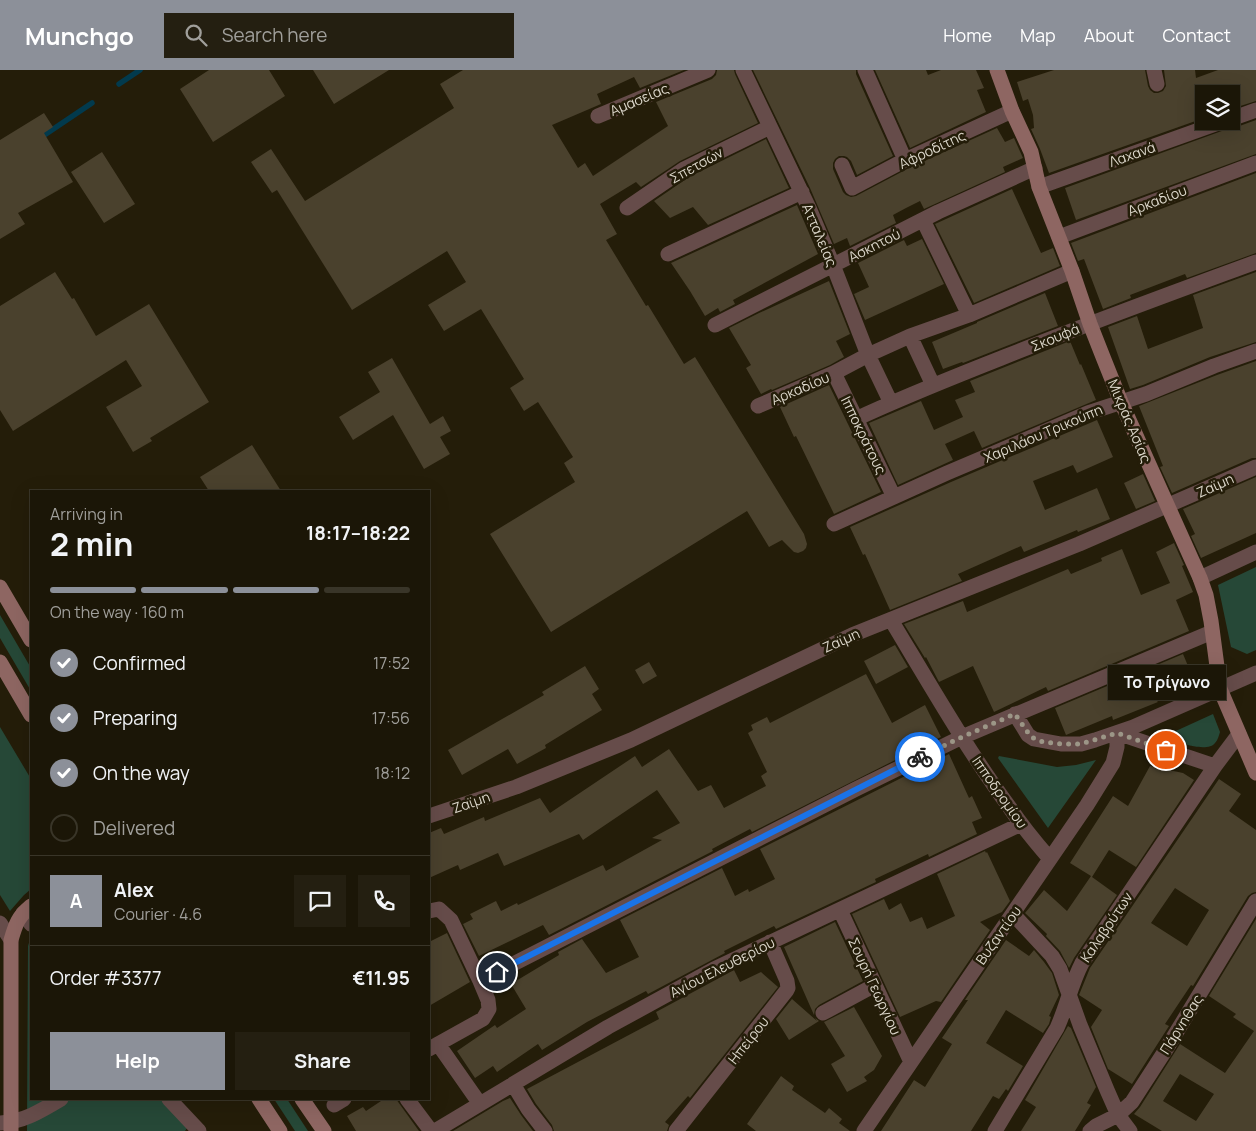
<!DOCTYPE html>
<meta charset="utf-8">
<style>
:root{--surface:#1b1607;--page:#241f11;--text:#f1f3f6;--muted:#a09f9b;--line:#393528;--accent:#8c9099}
body{margin:0;font-family:Manrope,sans-serif;background:var(--page);color:var(--text);height:100vh;display:flex;flex-direction:column;font-size:19px;white-space:nowrap}
*{box-sizing:border-box;margin:0}
p{font-size:16px;color:var(--muted)}
.icon{flex:none;width:28px;height:28px;fill:none;stroke:currentColor;stroke-width:2;stroke-linecap:round;stroke-linejoin:round}
.map{position:relative;flex:1;overflow:hidden}
.drawer{position:absolute;left:30px;top:420px;width:400px;height:610px;display:flex;flex-direction:column;background:var(--surface);border-radius:0px;box-shadow:0 5px 20px #0002,0 0 0 1px var(--line)}
.drawer>*{flex:none}
.tools{position:absolute;left:1195px;top:15px;display:grid;gap:10px}
.tools a{display:grid;place-items:center;width:45px;height:45px;border-radius:0px;background:var(--surface);box-shadow:0 5px 20px #0002,0 0 0 1px var(--line);font-size:25px}
.pin{position:absolute;display:grid;place-items:center;width:42px;height:42px;color:#fff;margin:-21px;border:2px solid #fff;border-radius:50%;box-shadow:0 1px 5px #0007}
.courier{position:absolute;display:grid;place-items:center;width:50px;height:50px;margin:-25px;border:4px solid #1a73e8;border-radius:50%;background:#fff;color:#222;box-shadow:0 1px 6px #0007}
.bubble{position:absolute;height:35px;border-radius:0px;background:var(--surface);box-shadow:0 5px 20px #0002,0 0 0 1px var(--line);font-size:16px;font-weight:700;line-height:35px;text-align:center}
.summary em{font-style:normal;font-weight:700}
.summary div{display:flex;flex-direction:column-reverse}
.summary{display:flex;align-items:center;justify-content:space-between;height:85px;padding:0 20px}
h1{font-size:32px;font-weight:700;line-height:38px}
.bar{display:grid;grid-template-columns:repeat(4,1fr);gap:8px 5px;align-content:center;height:60px;padding:0 20px}
.bar i{height:6px;border-radius:4px;background:var(--line)}
.bar .selected{background:var(--accent)}
.bar p{grid-column:span 4}
.line{display:flex;align-items:center;gap:12px;padding:0 20px;border-top:1px solid var(--line)}
.line div{flex:1}
.round{display:grid;place-items:center;flex:none;width:52px;height:52px;border-radius:0px;background:var(--page)}
ol{padding:0 20px;list-style:none}
li{display:flex;align-items:center;gap:15px;height:55px}
li p{margin-inline-start:auto}
li .icon{padding:5px;border-radius:50%;background:var(--accent);color:#fff;stroke-width:4}
li:last-child{color:var(--muted)}
li i{width:28px;height:28px;border:2px solid var(--line);border-radius:50%}
.primary-button{display:flex;gap:10px;margin-top:auto;padding:10px 20px}
.primary-button a{flex:1;height:58px;border-radius:0px;background:var(--accent);color:#fff;font-size:20px;font-weight:700;line-height:58px;text-align:center}
.primary-button a+a{background:var(--page);color:var(--text)}
header{display:flex;align-items:center;gap:30px;box-sizing:border-box;height:70px;padding:0 25px;background:var(--accent);color:#fff}
header strong{font-size:24px}
nav{display:flex;gap:28px;margin-inline-start:auto;font-size:18px}
.search{width:350px;height:45px;background:var(--page);display:flex;align-items:center;gap:12px;box-sizing:border-box;padding:0 18px;border-radius:0px;color:var(--muted);font-size:19px}
.map>svg:first-child{display:block}
</style>
<header>
<strong>Munchgo</strong>
<div class="search"><svg class="icon" aria-label="search" viewBox="0 0 24 24"><circle cx="10" cy="10" r="6"/><path d="M15 15l6 6"/></svg>Search here</div>
<nav><a>Home</a><a>Map</a><a>About</a><a>Contact</a></nav>
</header>
<div class="map">
<svg width="1256" height="1061" viewBox="0 0 1256 1061">
<rect width="100%" height="100%" fill="#241d09"/>
<path fill="#264837" d="M1256,497V580L1247,584L1231,577L1218,515Z
M0,545L31,598V621L0,568Z
M1213,644L1220,662C1219,665 1218,670 1215,673C1208,683 1174,673 1167,665Z
M0,657L31,709V819L24,825L10,841L0,825Z
M999,686L1057,697L1076,695L1096,690L1048,758L998,688Z
M31,866V1029H161L187,1058L185,1061H27L28,876Z
M274,1029H287L308,1061H295Z"/>
<g fill="none" stroke-linecap="round" stroke-linejoin="round">
<path stroke="#023a4d" stroke-width="5.5" d="M119,14L140,0
M40,68L92,33"/>
</g>
<path fill="#4a412d" fill-rule="evenodd" d="M209,0H269L285,26L213,72L180,19Z
M313,0H389L334,34Z
M463,0H684L640,18L634,7L597,24L601,34L552,55L578,98L585,93L593,106L668,56L656,32L712,9L716,5L717,0H734L735,4L758,53L680,91L641,117L636,112L600,134L617,164L606,170L646,236L648,235L684,294L695,287L804,464L807,474L806,478L803,481L798,483L794,482L782,470L769,477L747,441L551,562L490,464L575,412L564,393L573,387L538,332L524,341L510,318L524,309L481,239L444,261L428,235L466,212L447,181L352,240L277,120L272,123L251,92L271,79L305,131L454,38L440,14Z
M753,0H856V4L893,86L857,105L851,91L847,87L844,86H839L835,89L833,93V99L843,122L846,125L851,127L856,126L909,98L997,58L1005,72L1014,68L1023,88L1003,97L1005,102L924,139L920,131L906,138L893,145L896,153L850,176L847,168L834,174L810,118Z
M875,0H926L928,5L941,0H976L984,18L977,20L986,42L910,78Z
M1054,0H1145L1148,16L1150,20L1154,23H1158L1163,21L1166,16L1164,0H1195L1196,8L1218,0H1256V31L1231,39V24H1204V48L1049,103L1040,79L1031,59L1034,58L1033,45L1028,29L1023,31L1017,12Z
M44,43L53,57L44,63L73,112L18,143L25,154L0,169V70Z
M1256,50V84L1076,150L1065,118L1230,58H1234Z
M766,69L789,118L708,155L693,137L670,148L654,131L689,107Z
M102,82L135,134L104,153L71,102Z
M1256,103V183L1187,208L1185,204L1130,225L1131,228L1103,239L1084,189L1078,191L1071,173Z
M1012,119L1041,183L1053,178L1060,196L974,233L935,154Z
M797,135L818,184L733,230L735,234L720,242L718,238L705,246L690,221L671,193Z
M922,169L944,214L865,250L854,224L869,217L858,193L904,170L907,176Z
M55,202L72,229L74,228L96,266L149,234L209,332L150,368L152,371L133,382L106,337L142,316L126,290L13,361L0,340V236Z
M1256,202V272L1210,287L1143,315L1130,319L1108,257L1137,246L1148,279L1203,258L1193,225Z
M829,211L850,264L836,271L844,287L830,295L772,320L771,319L761,324L746,298L751,295L729,258L759,243Z
M1045,223L1058,256L963,293L962,292L943,299L932,272L977,253V252Z
M1070,271L1080,295L1081,294L1096,330L982,378L974,361L945,374L953,390L898,415L869,353L921,331L934,360L963,347L955,330L975,322L970,311Z
M392,288L430,354L443,346L451,361L440,367L450,384L424,399L393,345L353,370L339,347L380,322L368,302Z
M1256,291V388H1252L1172,423L1160,397L1163,396L1139,336L1217,305Z
M829,315L881,422L834,444L796,366L794,367L780,337Z
M1097,350L1113,387L1077,403L1073,395L1033,411L1045,440L1097,418L1110,449L1078,462L1077,460L1024,482L1021,476L958,504L962,511L890,540L865,484L863,485L850,457L951,412Z
M252,375L281,421H209L200,407Z
M1143,404L1155,431L1136,439L1124,413Z
M1256,407V463L1201,488L1191,466L1195,464L1183,439Z
M1174,473L1184,495L1182,496L1193,522L1176,530L1189,561L1048,621L1046,617L994,642L973,596L939,612L926,587L925,588L904,554L963,531L967,542L1068,499L1071,504L1102,491L1101,488L1122,479L1141,525L1170,513L1156,482Z
M895,575L908,597L876,614L864,591Z
M1183,584L1196,615L1157,631L1158,632L1113,650L1112,646L1066,665L1055,638Z
M649,592L657,606L643,614L635,600Z
M585,596L599,619L592,624L602,640L545,675L546,678L517,694L508,679L462,705L448,680L544,625L542,622Z
M866,604L892,653L925,635L941,667L752,762L750,759L712,779L713,781L549,865L543,855L479,886L463,854L473,849L470,844L496,831L501,841L517,833L518,835L603,795L606,801L662,770L652,768L680,753L657,720L583,770L579,764L504,796L498,783L460,800L458,795L429,808V763L441,758L444,764L484,747L485,751L540,728L550,743L635,686L642,697L669,679L698,721L711,715L724,738L766,716L761,706L767,702L748,663L753,660L751,655L767,647L770,653Z
M949,684L969,728L972,726L982,748L972,752L977,764L929,787L928,784L875,809L876,812L776,859L774,856L724,881L725,883L648,924L646,921L587,952L542,980L538,974L497,1002L493,996L475,1008L457,981L495,955L497,958L526,939L511,914L559,885L558,882L582,869L606,903L639,887L620,850L722,798L735,826L748,819L749,822L775,809L760,779Z
M1150,696L1183,703L1194,710L1136,797L1109,780L1092,807L1117,825L1074,888L1069,898L1060,881L1046,866L1047,864L1025,843L1044,820L1067,841L1091,806L1070,793L1113,726L1128,736Z
M1219,709L1241,724L1229,741L1256,760V822L1252,823L1248,826L1193,916L1191,915L1165,954L1169,956L1132,1014L1108,999L1091,957L1102,940L1079,925L1090,898ZM1175,818L1209,840L1187,876L1151,853Z
M985,781L986,783L987,782L1010,831L1002,842L980,852L990,860L941,932L936,931L900,947L852,844L884,829L889,840L901,833L910,852L922,847L927,859L955,846L937,804Z
M1256,849V1061H1162L1134,1044L1140,1037L1180,974L1225,1003L1254,961L1233,947L1236,944L1209,926ZM1180,1004L1214,1024L1196,1051L1163,1031Z
M835,852L863,911L819,935L815,939L814,945L784,877Z
M447,863L470,912L429,936V872Z
M1006,870L1029,886L1034,880L1044,892L1052,903L1059,925L1049,946L1051,947L1049,954L1043,963L1006,940L986,973L1023,996L1008,1021L1006,1019L999,1029L993,1026L971,1061H881L914,1010L925,1017L952,974L942,968L968,930H965Z
M734,900L740,912L761,902L778,917L690,1028L688,1026L665,1052L669,1055L667,1061H554L552,1055L536,1034L527,1019L659,949L656,942Z
M792,929L817,951L815,948L819,951L789,970L776,949Z
M854,937L882,986L874,1000L864,1007L867,1011L847,1022L831,994L845,986L824,952Z
M1068,956L1071,958L1096,1017L1087,1033L1091,1035L1075,1061H1021L1036,1037L1025,1030Z
M781,1006L794,1016L792,1020L825,1043L829,1038L842,1049L839,1053L850,1061H756L747,1054Z
M510,1028L521,1045L533,1061H453L503,1031Z
M384,1029H396L419,1061H356L347,1046L363,1037L366,1041Z"/>
<g fill="none" stroke-linecap="round" stroke-linejoin="round">
<path stroke="#664c4a" stroke-width="15" d="M743,0L809,138L833,195L868,285L891,333
M865,0L905,90
M1154,0L1157,14
M598,46L708,0
M1231,49L1256,40
M842,95L852,118L905,90L1012,41
M1039,117L1224,51
M627,138L684,99L770,57
M923,150L969,245
M1059,167L1256,93
M668,184L802,122
M715,255L938,142L1035,98
M910,266L969,245L1072,201
M834,303L894,427
M758,336L834,303L868,285L910,266L933,315
M856,349C905,326 954,307 1004,287C1087,254 1172,223 1256,192
M834,454L947,403L1088,343L1146,324L1214,296L1256,281
M1200,508L1256,482
M891,550C929,613 966,678 1010,738C1022,756 1036,773 1050,789
M1015,644L1028,665L1034,669L1061,674H1081L1095,670L1133,657L1256,603
M1117,663L1215,696
M429,746L516,717L631,670L852,565L1079,474L1256,397
M840,840L911,992
M429,841L439,839L451,850L480,911L488,930L489,939L483,949L429,979
M23,843L31,854
M1013,844L1052,886L1060,899L1080,955L1107,1020L1118,1045L1130,1061
M0,853L11,870
M480,911L856,719L962,667L1212,562
M823,943L875,915
M438,974L480,1034
M513,1014L528,1039L545,1061
M169,1029L199,1061
M407,1029L431,1061
M334,1035L344,1029
M0,1053C23,1052 41,1041 61,1029
M435,1061L608,957L714,899L1021,754
M676,1061L787,920L788,918L787,911L770,872
M864,1061L1087,735L1113,693L1117,677V663
M995,1061L1057,958C1067,936 1071,914 1082,893L1215,696L1239,664
M1090,1061L1096,1056L1118,1045L1132,1032L1165,981L1256,831"/>
<path stroke="#8e6662" stroke-width="15" d="M997,0L1012,41L1031,82L1039,117L1072,201L1090,254L1103,287L1121,332L1200,508L1206,525L1211,551L1220,619L1256,703
M0,517L31,570
M0,592L31,645
M259,1029L280,1061
M302,1029L324,1061
M11,1061V870C16,853 18,847 31,836"/>
</g>
<g fill="none" stroke-linecap="round" stroke-linejoin="round">
<path stroke="#9c9687" stroke-width="5" stroke-dasharray="0 9" d="M920,687L962,667L1015,644L1031,667L1043,672L1061,674H1081L1117,663L1166,680"/>
<path stroke="#1a73e8" stroke-width="6" d="M497,902L920,687"/>
</g>
<g text-anchor="middle" dominant-baseline="central" stroke-width="5" stroke-linejoin="round" paint-order="stroke">
<g font-size="14" fill="#dcd7cb" stroke="#241d09">
<text transform="translate(639 29) rotate(-23)">Αμασείας</text>
<text transform="translate(932 79) rotate(-25)">Αφροδίτης</text>
<text transform="translate(1132 84) rotate(-20)">Λαχανά</text>
<text transform="translate(696 95) rotate(-29)">Σπετσών</text>
<text transform="translate(1157 130) rotate(-21)">Αρκαδίου</text>
<text transform="translate(820 165) rotate(67)">Ατταλείας</text>
<text transform="translate(874 175) rotate(-27)">Ασκητού</text>
<text transform="translate(1055 267) rotate(-22)">Σκουφά</text>
<text transform="translate(800 318) rotate(-23)">Αρκαδίου</text>
<text transform="translate(1130 351) rotate(67)">Μικράς Ασίας</text>
<text transform="translate(1043 363) rotate(-23)">Χαριλάου Τρικούπη</text>
<text transform="translate(864 365) rotate(64)">Ιπποκράτους</text>
<text transform="translate(1215 415) rotate(-24)">Ζαϊμη</text>
<text transform="translate(841 570) rotate(-24)">Ζαϊμη</text>
<text transform="translate(1000 722) rotate(55)">Ιπποδρομίου</text>
<text transform="translate(471 732) rotate(-19)">Ζαϊμη</text>
<text transform="translate(1106 857) rotate(-56)">Καλαβρύτων</text>
<text transform="translate(998 865) rotate(-55)">Βυζαντίου</text>
<text transform="translate(722 897) rotate(-27)">Αγίου Ελευθερίου</text>
<text transform="translate(875 916) rotate(65)">Σουρή Γεωργίου</text>
<text transform="translate(1181 954) rotate(-58)">Πάρνηθας</text>
<text transform="translate(748 970) rotate(-52)">Ηπείρου</text>
</g>
</g>
</svg>
<div class="tools">
<a><svg class="icon" aria-label="layers" viewBox="0 0 24 24"><path d="M12 4l9 5-9 5-9-5zM3 14l9 5 9-5"/></svg></a>
</div>
<div class="pin" style="left:1166px;top:680px;background:#ea580c"><svg class="icon" aria-label="bag" viewBox="0 0 24 24"><path d="M5 8h14l-1 12H6zM9 8a3 3 0 0 1 6 0"/></svg></div>
<div class="pin" style="left:497px;top:902px;background:#1f2937"><svg class="icon" aria-label="home" viewBox="0 0 24 24"><path d="M3 11l9-7 9 7M6 9v11h12V9"/></svg></div>
<div class="courier" style="left:920px;top:687px"><svg class="icon" aria-label="bike" viewBox="0 0 24 24"><circle cx="6" cy="16" r="4"/><circle cx="18" cy="16" r="4"/><path d="M6 16l4-8h5l3 8M10 8l3 8H6M13 5h3"/></svg></div>
<div class="bubble" style="left:1108px;top:595px;width:118px">Το Τρίγωνο</div>
<section class="drawer">
<div class="summary"><div><h1>2 min</h1><p>Arriving in</p></div><em>18:17–18:22</em></div>
<div class="bar"><i class="selected"></i><i class="selected"></i><i class="selected"></i><i></i><p>On the way · 160 m</p></div>
<ol>
<li><svg class="icon" aria-label="check" viewBox="0 0 24 24"><path d="M5 12l5 5 9-10"/></svg>Confirmed<p>17:52</p></li>
<li><svg class="icon" aria-label="check" viewBox="0 0 24 24"><path d="M5 12l5 5 9-10"/></svg>Preparing<p>17:56</p></li>
<li><svg class="icon" aria-label="check" viewBox="0 0 24 24"><path d="M5 12l5 5 9-10"/></svg>On the way<p>18:12</p></li>
<li><i></i>Delivered</li>
</ol>
<div class="line" style="height:90px"><b class="round" style="background:var(--accent);color:#fff">A</b><div><b>Alex</b><p>Courier · 4.6</p></div><a class="round"><svg class="icon" aria-label="chat" viewBox="0 0 24 24"><path d="M4 5h16v11H9l-5 4z"/></svg></a><a class="round"><svg class="icon" aria-label="phone" viewBox="0 0 24 24"><path d="M5 4h4l2 5-3 2q2 4 5 5l2-3 5 2v4C11 20 4 13 5 4z"/></svg></a></div>
<div class="line" style="height:65px"><div>Order #3377</div><b>€11.95</b></div>
<div class="primary-button"><a>Help</a><a>Share</a></div>
</section>
</div>
